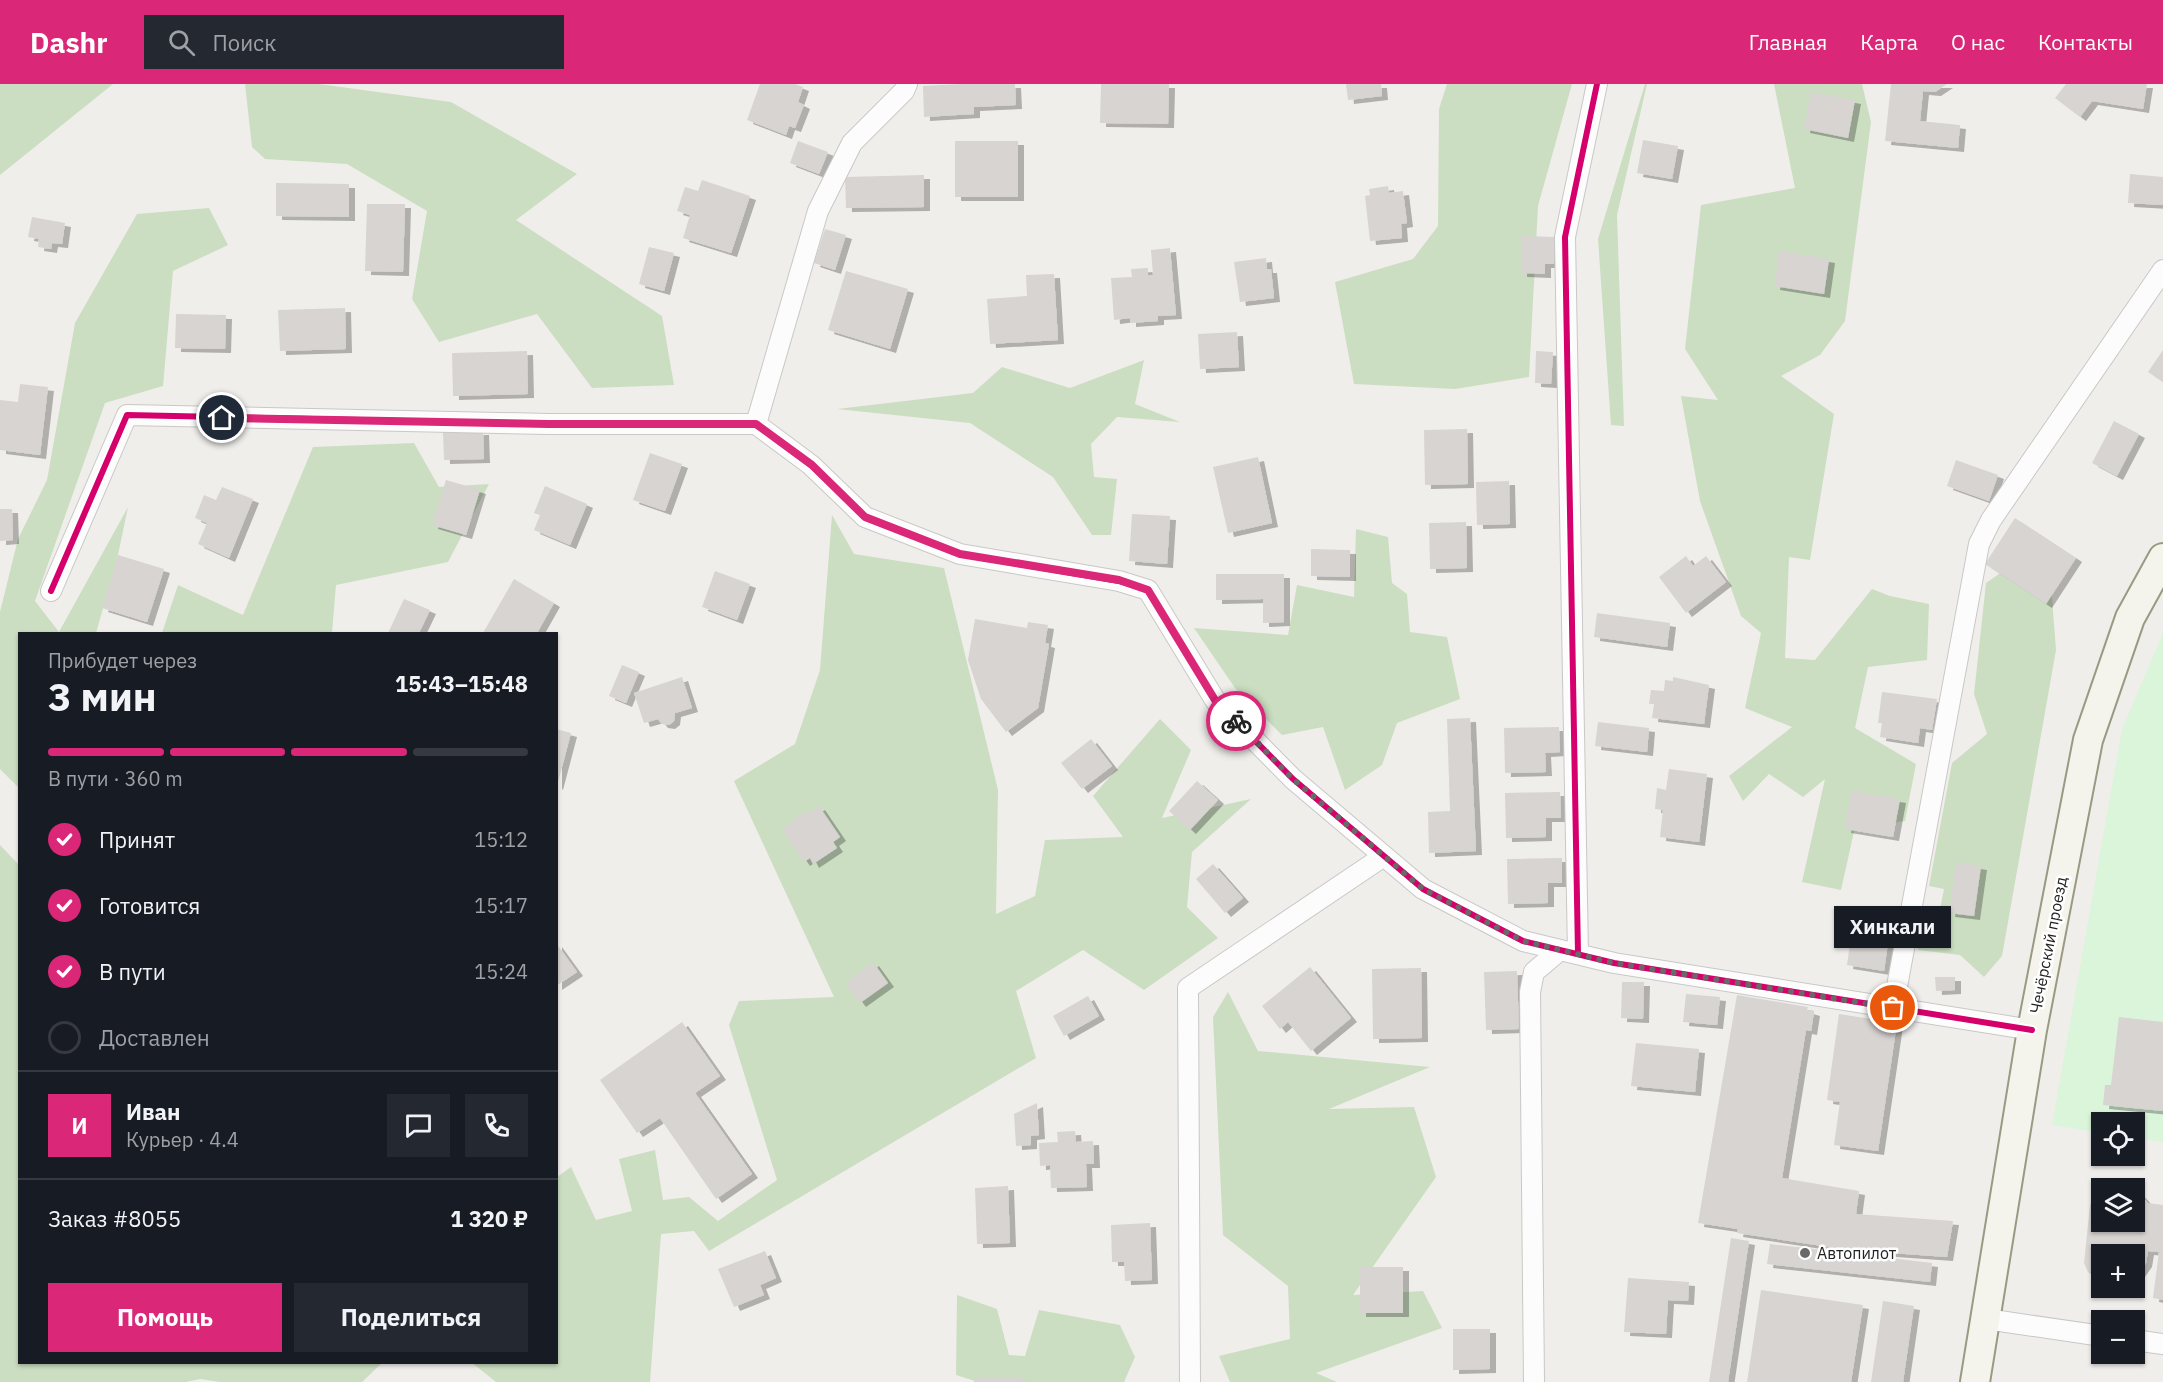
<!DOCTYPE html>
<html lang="ru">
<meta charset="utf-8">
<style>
:root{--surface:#171b24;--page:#242831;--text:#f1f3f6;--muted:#9ea1a6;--line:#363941;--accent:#db2777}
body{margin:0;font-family:"IBM Plex Sans",sans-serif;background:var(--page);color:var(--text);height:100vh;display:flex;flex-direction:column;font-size:22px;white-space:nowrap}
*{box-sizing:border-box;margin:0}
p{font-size:20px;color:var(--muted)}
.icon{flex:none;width:33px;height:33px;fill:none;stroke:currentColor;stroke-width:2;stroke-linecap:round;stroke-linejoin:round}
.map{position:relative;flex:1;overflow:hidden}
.drawer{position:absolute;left:18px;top:548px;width:540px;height:732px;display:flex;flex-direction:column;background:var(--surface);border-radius:0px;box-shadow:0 2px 4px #0004}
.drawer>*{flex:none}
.buttons{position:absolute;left:2091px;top:1028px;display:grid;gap:12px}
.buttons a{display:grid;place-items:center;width:54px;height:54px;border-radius:0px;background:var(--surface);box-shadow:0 2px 4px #0004;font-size:30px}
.pin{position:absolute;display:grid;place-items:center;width:51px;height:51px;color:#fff;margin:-26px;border:3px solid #fff;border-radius:50%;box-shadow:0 2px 6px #0007}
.courier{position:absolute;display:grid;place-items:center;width:60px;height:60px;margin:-30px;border:4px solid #db2777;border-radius:50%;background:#fff;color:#222;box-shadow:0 2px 8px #0007}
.bubble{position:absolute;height:42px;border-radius:0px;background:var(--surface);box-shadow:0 2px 4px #0004;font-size:20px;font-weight:800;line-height:42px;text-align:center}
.head em{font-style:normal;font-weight:800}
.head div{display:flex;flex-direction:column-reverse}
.head{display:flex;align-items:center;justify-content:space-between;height:102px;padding:0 30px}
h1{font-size:39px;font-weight:800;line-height:45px}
.bar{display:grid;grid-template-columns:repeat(4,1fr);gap:9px 6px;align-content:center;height:72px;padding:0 30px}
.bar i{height:8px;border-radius:4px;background:var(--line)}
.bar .on{background:var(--accent)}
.bar p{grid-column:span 4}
.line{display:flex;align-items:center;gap:15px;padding:0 30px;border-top:2px solid var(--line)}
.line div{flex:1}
.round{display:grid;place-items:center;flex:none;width:63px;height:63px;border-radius:0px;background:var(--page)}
ol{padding:0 30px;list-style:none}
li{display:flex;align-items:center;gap:18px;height:66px}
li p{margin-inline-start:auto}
li .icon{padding:6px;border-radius:50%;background:var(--accent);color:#fff;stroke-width:4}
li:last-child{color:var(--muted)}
li i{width:33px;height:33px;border:3px solid var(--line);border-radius:50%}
.button{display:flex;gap:12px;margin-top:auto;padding:12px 30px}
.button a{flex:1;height:69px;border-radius:0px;background:var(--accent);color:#fff;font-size:24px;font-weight:800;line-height:69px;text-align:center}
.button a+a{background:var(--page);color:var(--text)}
header{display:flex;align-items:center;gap:36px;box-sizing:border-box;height:84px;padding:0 30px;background:var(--accent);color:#fff}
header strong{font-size:28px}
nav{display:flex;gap:33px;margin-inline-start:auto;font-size:21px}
.search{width:420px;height:54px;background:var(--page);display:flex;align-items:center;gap:15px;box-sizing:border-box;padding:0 21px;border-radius:0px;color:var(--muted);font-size:22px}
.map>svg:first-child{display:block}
</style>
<header>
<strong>Dashr</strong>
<div class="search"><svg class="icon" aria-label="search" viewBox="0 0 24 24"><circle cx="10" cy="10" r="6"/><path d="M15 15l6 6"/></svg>Поиск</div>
<nav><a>Главная</a><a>Карта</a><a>О нас</a><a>Контакты</a></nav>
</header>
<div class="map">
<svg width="2163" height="1298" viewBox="0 0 2163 1298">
<defs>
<filter id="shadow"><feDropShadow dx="6" dy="4" stdDeviation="0" flood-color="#0004"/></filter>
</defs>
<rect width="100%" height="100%" fill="#f0eeeb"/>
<path fill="#cbdec1" d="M0,0H113L0,91Z
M245,0H319L451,18L577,90L516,136L662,232L674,301L592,304L537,230L439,258L412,215L427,127L347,80L265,75L252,63Z
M1447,0H1572L1538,122L1529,293L1455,305L1354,300L1335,198L1413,175L1438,142L1439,25Z
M1645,0H1647L1617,131L1624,342L1611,341L1598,155Z
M1774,0H1862L1871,38L1845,237L1820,271L1781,292L1834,330L1810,476L1789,473L1785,574L1815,576L1872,505L1890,512L1929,520L1927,576L1868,583L1855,644L1916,680L1905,737L1855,743L1841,806L1802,798L1825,695L1803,713L1769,690L1743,717L1729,692L1792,643L1745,624L1761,549L1741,532L1700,417L1681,312L1718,316L1685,265L1701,121L1795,104Z
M209,124L228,161L173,187L163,302L105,319L35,517L59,548L128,423L118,471L96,549H20L18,703L0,685V528L18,455L47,396L75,239L137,130Z
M1144,276L1135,320L1180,338L1117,333L1091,360L1094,393L1117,395L1111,451H1092L1053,393L970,339L837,325L973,309L1002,283L1070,304Z
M414,359L439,403L489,400L448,478L336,501L332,549H162L178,501L243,531L313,363Z
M832,431L854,470L944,484L998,706L996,830L1035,812L1045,756L1123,753L1093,712L1160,635L1191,666L1162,734L1251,715L1192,768L1187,823L1218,854L1144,906L1083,866L1016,907L1036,974L709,1167L694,1147L661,1150L650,1298H496L471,1278H556L557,1093L571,1083L596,1136L632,1127L619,1075L655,1066L663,1116L689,1113L718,1137L777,1096L729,941L739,917L834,913L734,697L795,660L820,586Z
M1356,445L1388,453L1392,499L1407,510L1410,548L1447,553L1460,615L1397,639L1382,681L1345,706L1323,643L1282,651L1235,604L1194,544L1288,551L1297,501L1354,513Z
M2012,481L2051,501L2056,566L2002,872L1984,893L1960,871L1918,866L1919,830H1939L1944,805L1929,802L1952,679L1987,650L1974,610L1986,499Z
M0,761L20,782V1278H383L362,1298H220L200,1295L186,1298H0Z
M1228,908L1258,967L1430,983L1329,1025L1414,1023L1436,1093L1353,1211L1423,1207L1442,1244L1316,1289L1337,1298H1230L1219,1272L1290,1255L1288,1202L1223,1151L1213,933Z
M957,1211L997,1225L1009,1271L1025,1272L1039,1226L1120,1241L1135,1273L1124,1298H978L956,1291Z"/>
<path fill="#daf5da" d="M2163,549V1058L2135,1054L2134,1038H2102L2101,1049L2052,1041L2122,645Z"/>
<path fill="#d7d4d2" filter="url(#shadow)" d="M760,0H795L803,3L798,18L804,21L795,44L789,42L786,51L747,36Z
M961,0H1015L1016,21L974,23V30L924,33L923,2Z
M1101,0H1169L1168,40L1100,39Z
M1346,0H1381L1382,12L1348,16Z
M1891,0H1947L1935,8L1923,7L1920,37L1960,41L1958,64L1885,57Z
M2066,0H2147L2143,25L2092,17L2080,33L2055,14Z
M1811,8L1855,16L1848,54L1804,45Z
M1643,56L1678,62L1672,95L1637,89Z
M798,57L828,68L819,90L790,79Z
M955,57H1018V113H955Z
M2130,90L2163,93V121L2128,119Z
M924,91V123L846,124L845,93Z
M702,96L750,112L731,169L683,154L690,131L677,127L685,103L698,107Z
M276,99L349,100V133L276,132Z
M1388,102L1389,109L1403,107L1407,139L1401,140L1402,154L1370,157L1365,112L1370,111L1369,105Z
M367,120H405L403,188L365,187Z
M32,133L65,139L62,160L52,159L51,165L38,163L39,155L28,153Z
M825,145L846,151L835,186L814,179Z
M1522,152L1555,153L1554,180H1545V190L1521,189Z
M649,163L674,169L664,207L639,200Z
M1170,164L1176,231L1158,232V237L1130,239V234L1114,236L1111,194L1132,193L1131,185L1148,184V191H1153L1151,166Z
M1779,167L1829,175L1824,210L1774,202Z
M1266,174L1267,185H1271L1274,214L1240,218L1234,178Z
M846,187L908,205L890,265L828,246Z
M1054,190L1058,256L990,260L987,215L1027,212L1026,191Z
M345,224L346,265L280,267L278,226Z
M176,230L226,231L225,265L175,264Z
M1237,248L1239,283L1200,285L1198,250Z
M2163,266V298L2148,288Z
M527,267L528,310L453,312L452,269Z
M1536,267L1553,268L1551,300L1535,299Z
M20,300L48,303L40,371L0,366V316L18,318Z
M2114,337L2139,350L2117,392L2092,379Z
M1467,345L1468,400L1425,401L1424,346Z
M483,347L484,375L444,376L443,348Z
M650,369L682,380L665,427L633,416Z
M1258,373L1272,439L1228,449L1213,383Z
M1956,376L1998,391L1989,417L1947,402Z
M446,396L480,406L466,451L432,441Z
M1509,397L1510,440L1477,441L1476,398Z
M545,402L587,420L570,461L534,446L540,431L534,429Z
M222,403L253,415L229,474L198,460L207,439L195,434L204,411L216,416Z
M0,425H12L13,456L0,457Z
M1132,430L1170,432L1167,480L1129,477Z
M2015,434L2076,474L2046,520L1985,480Z
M1466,438L1467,484L1430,485L1429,439Z
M1311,465L1350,466V493L1311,492Z
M118,471L164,485L147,538L102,524Z
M1686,472L1693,482L1706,472L1726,498L1686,529L1659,493Z
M715,487L750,500L737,536L702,523Z
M1216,490H1284V538L1263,539V515L1216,516Z
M514,495L554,519L537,549H483Z
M404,515L430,526L419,549H388Z
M1597,529L1670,539L1667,563L1594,553Z
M975,535L1027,544L1028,538L1048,541L1045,559L1049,560L1038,624L1006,648L981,615L968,576Z
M622,581L639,588L626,619L609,612Z
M682,593L692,624L675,629L674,637L669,641L662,640L658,635L644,639L634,609Z
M1673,593L1709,601L1704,640L1652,634L1654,620H1649L1651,606L1664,607L1665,596L1673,597Z
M1882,608L1937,615L1932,646L1920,644L1918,659L1880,653L1882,639H1878Z
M1470,634L1476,767L1429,769L1428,728L1450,727L1447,635Z
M1598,638L1649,644L1647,668L1595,662Z
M1559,643L1560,668L1545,669L1546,688L1505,689L1504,644Z
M556,645L571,649L557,702L556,701Z
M1091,655L1112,682L1082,705L1061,679Z
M1669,685L1707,690L1699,758L1660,753L1663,726L1655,725L1657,704L1666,706Z
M1197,697L1218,716L1190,746L1169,727Z
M1851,707L1900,715L1893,753L1845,745Z
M1560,708L1561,734H1546V753L1506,754L1505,709Z
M819,722L840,753L833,758L837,764L813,780L810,774L804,778L782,746L806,727L808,730Z
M1562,774V799H1548V819L1508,820L1507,775Z
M1956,778L1981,782L1974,832L1949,829Z
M1213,780L1243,814L1225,829L1196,795Z
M1852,846L1889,852L1884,887L1847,881Z
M556,859L577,888L556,902Z
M873,878L888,899L860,919L845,899Z
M1310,883L1351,934L1311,967L1288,938L1280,945L1262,922Z
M1421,884L1422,954L1373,955L1372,885Z
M1517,887L1519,945L1486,946L1484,888Z
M1935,893H1955V906L1936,907Z
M1622,898H1644L1643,935L1621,934Z
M1686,910L1720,913L1717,941L1683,938Z
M1737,911L1808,923L1807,926L1814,928L1811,947L1806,946L1782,1094L1859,1107L1856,1130L1953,1137L1947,1173L1849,1166L1737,1149L1738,1145L1698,1139Z
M1088,912L1099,932L1064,952L1053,932Z
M1839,930L1897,939L1878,1067L1834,1061L1840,1018L1827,1016Z
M2119,933L2163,938V1027L2103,1021L2105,1001H2111Z
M682,938L720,992L695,1009L752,1090L716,1115L660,1034L637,1049L600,996Z
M1636,959L1699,965L1695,1008L1631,1002Z
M1037,1019L1039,1051L1031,1052V1061L1016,1062L1014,1030Z
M1075,1047L1076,1058L1093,1057L1094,1080H1086L1087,1103L1051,1104L1050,1081L1040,1082L1039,1059L1058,1058L1057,1048Z
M1008,1102L1010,1159L977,1160L975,1104Z
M2134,1104L2148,1119L2163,1121V1216L2153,1214L2159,1168L2148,1167L2146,1179L2134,1196V1170H2102V1200L2088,1188L2084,1179L2090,1121L2095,1113L2102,1106V1137H2134Z
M1150,1139L1152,1196L1125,1197L1124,1178H1112L1111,1141Z
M1731,1154L1749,1157L1728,1298H1709Z
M1770,1160L1932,1179L1930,1198L1767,1180Z
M765,1167L776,1194L760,1201L764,1211L734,1223L718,1185Z
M1360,1183H1403V1229H1360Z
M1628,1194L1689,1198L1688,1217L1668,1216L1666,1250L1624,1248Z
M1761,1206L1863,1221L1851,1298H1747Z
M1883,1217L1914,1222L1903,1298H1871Z
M1453,1245H1490V1285L1453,1286Z
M974,1293L1023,1294V1298H974Z"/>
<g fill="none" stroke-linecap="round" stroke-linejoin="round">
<defs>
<path id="minor" d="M756,340L818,127L852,59L904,7L907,0
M51,507L127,331L549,340H756L811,381L865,433L960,470L1119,497L1148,506L1215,616L1293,695L1423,805L1523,857L1614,879L2032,946
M1578,870L1565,153L1597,0
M1893,924L1979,460L1991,436L2163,186
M1986,1235L2102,1252
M2134,1256L2163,1260
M1190,1298L1188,904L1384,772
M1534,1298L1530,908L1534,888L1560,866"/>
<path id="secondary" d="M1975,1298L2032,946L2088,656L2130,534L2163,474"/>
</defs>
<use href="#minor" stroke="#c9c8c7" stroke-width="22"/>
<use href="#secondary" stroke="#999a82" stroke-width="32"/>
<use href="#minor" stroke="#fdfcfc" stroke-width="20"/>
<use href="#secondary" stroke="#f4f4ed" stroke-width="28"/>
<defs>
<path id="cycleway" d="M51,507L127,331L549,340H756L811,381L865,433L960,470L1119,497L1148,506L1215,616L1293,695L1423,805L1523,857L1614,879L2032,946
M1578,870L1565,153L1597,0"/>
</defs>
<use href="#cycleway" stroke="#fff" stroke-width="10"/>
<use href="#cycleway" stroke="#d6006c" stroke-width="6"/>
</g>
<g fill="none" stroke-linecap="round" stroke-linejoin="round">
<path stroke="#6a6968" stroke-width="6" stroke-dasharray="0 10.8" d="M1236,637L1293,695L1423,805L1523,857L1614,879L1893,924"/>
<path stroke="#db2777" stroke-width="8" d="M222,334L549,340H756L812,381L865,433L960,470L1119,496L1148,506L1215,616L1236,637"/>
</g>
<circle fill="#6a6968" stroke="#fff" stroke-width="2" cx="1805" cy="1169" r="6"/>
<g text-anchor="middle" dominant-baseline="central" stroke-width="5" stroke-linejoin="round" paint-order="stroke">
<g font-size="16" fill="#222" stroke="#fff">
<text transform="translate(2048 861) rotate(-79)">Чечёрский проезд</text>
</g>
<g font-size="16" fill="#222" stroke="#fff" text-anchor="start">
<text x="1817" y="1169">Автопилот</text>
</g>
</g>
</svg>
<div class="buttons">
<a><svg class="icon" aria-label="locate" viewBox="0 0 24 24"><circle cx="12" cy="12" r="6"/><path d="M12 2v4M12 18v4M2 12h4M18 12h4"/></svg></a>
<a><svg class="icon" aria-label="layers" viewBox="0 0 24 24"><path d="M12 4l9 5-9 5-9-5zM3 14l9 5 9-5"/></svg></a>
<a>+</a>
<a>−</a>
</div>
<div class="pin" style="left:1893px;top:924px;background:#ea580c"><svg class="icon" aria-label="bag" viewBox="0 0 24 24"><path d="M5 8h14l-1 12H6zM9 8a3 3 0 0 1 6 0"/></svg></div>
<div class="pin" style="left:222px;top:334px;background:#1f2937"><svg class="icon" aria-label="home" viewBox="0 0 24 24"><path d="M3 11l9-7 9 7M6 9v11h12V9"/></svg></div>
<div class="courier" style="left:1236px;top:637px"><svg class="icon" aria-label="bike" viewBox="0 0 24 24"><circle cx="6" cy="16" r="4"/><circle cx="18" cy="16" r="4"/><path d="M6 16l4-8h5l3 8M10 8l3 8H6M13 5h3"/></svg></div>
<div class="bubble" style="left:1834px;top:822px;width:117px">Хинкали</div>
<section class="drawer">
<div class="head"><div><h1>3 мин</h1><p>Прибудет через</p></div><em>15:43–15:48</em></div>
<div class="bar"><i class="on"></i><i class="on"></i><i class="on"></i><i></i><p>В пути · 360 m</p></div>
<ol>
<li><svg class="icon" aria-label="check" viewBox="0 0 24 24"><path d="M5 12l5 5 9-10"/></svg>Принят<p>15:12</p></li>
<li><svg class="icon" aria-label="check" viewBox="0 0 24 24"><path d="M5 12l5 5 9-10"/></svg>Готовится<p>15:17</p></li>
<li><svg class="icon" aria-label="check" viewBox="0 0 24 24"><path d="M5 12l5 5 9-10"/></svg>В пути<p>15:24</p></li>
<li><i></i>Доставлен</li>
</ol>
<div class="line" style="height:108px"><b class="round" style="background:var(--accent);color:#fff">И</b><div><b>Иван</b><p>Курьер · 4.4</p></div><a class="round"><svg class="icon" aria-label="chat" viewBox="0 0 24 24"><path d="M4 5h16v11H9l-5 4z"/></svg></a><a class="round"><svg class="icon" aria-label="phone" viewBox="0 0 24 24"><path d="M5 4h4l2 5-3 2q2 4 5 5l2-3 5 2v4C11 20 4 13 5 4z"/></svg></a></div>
<div class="line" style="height:78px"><div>Заказ #8055</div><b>1 320 ₽</b></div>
<div class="button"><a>Помощь</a><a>Поделиться</a></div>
</section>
</div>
